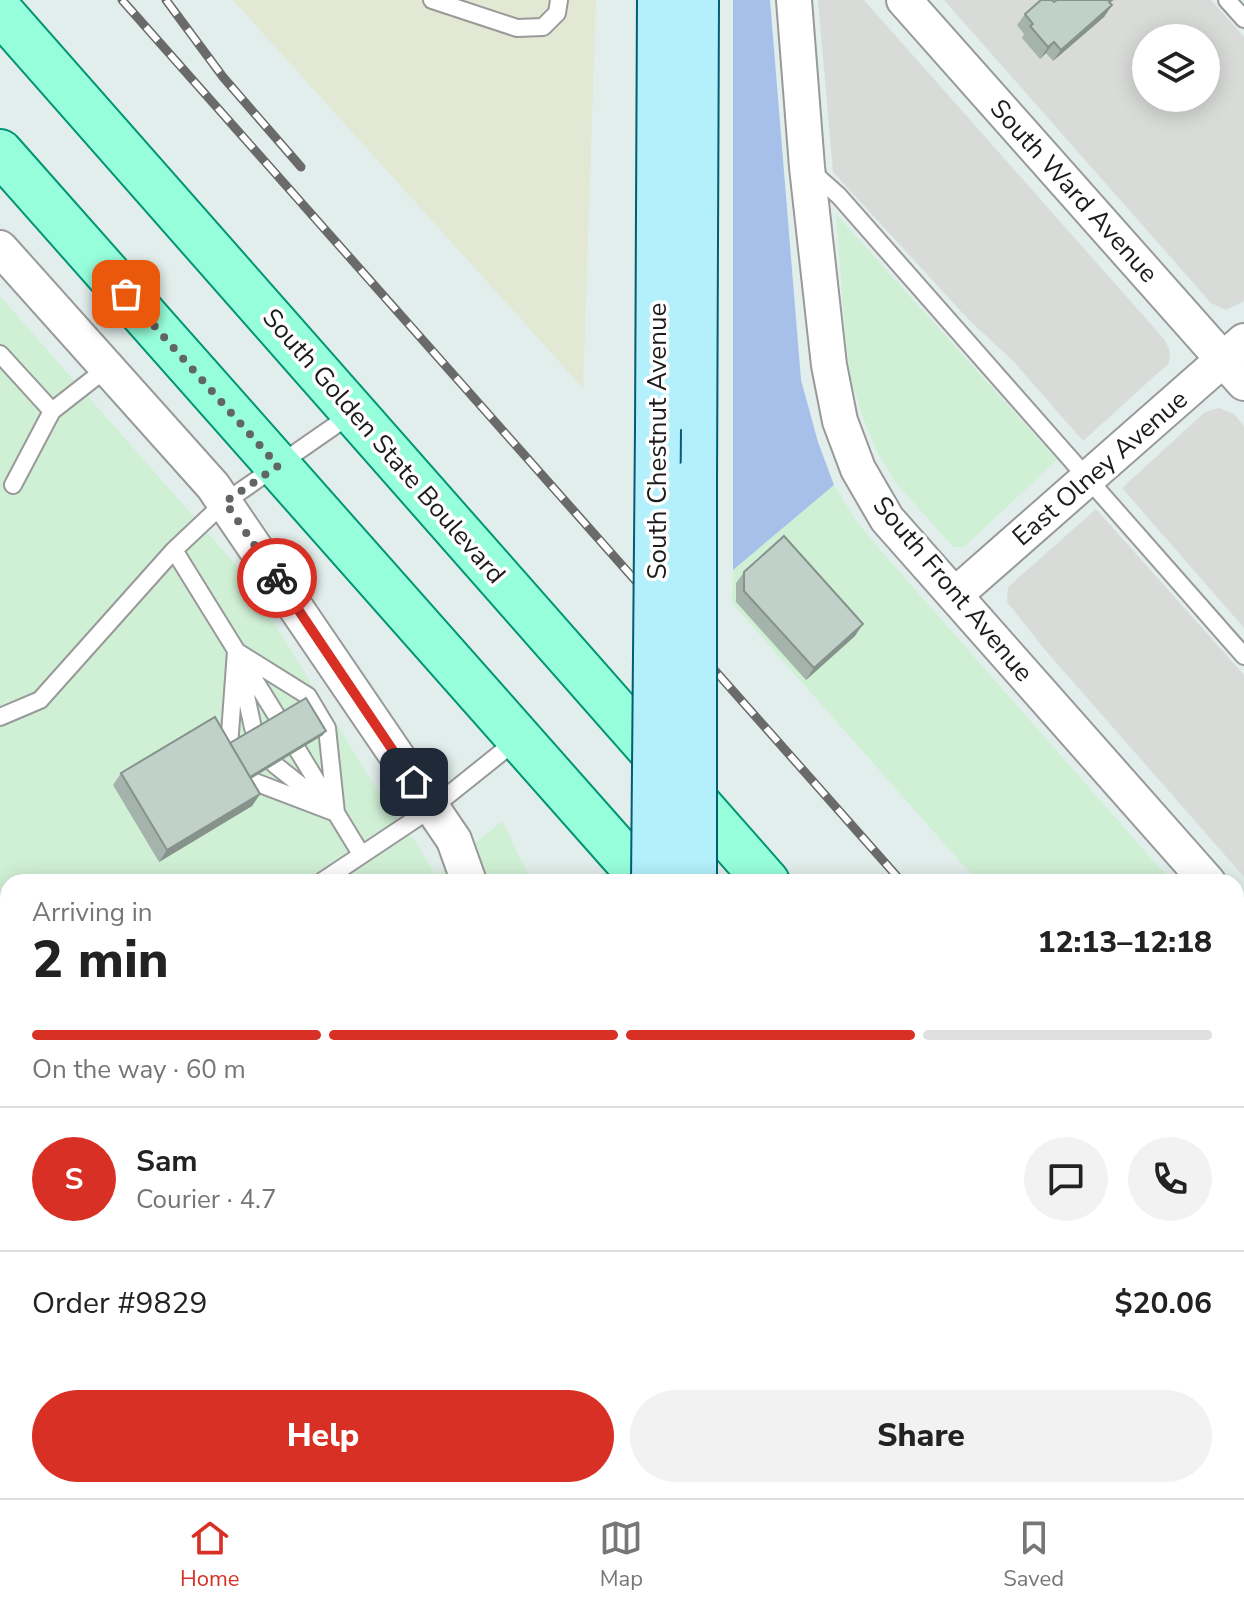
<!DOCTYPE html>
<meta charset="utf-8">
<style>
:root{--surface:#fff;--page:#f2f2f2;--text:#222;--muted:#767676;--line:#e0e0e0;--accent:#d93025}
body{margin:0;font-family:"Nunito Sans",sans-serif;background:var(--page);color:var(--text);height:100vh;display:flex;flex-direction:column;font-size:30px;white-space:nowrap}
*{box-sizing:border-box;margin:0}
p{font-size:26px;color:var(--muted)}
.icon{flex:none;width:44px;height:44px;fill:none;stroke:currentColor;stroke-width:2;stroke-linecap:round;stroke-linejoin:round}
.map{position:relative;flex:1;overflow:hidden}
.panel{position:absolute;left:0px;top:874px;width:1244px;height:624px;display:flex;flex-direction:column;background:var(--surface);border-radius:24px 24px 0 0;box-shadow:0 4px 20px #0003}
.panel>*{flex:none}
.buttons{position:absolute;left:1132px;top:24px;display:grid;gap:16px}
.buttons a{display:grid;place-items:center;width:88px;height:88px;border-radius:50%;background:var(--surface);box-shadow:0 4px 20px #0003;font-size:40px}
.pin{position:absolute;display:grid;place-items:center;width:68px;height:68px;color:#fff;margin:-34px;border-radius:16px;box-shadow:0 4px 12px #0006}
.courier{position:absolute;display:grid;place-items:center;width:80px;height:80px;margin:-40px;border:6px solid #d93025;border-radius:50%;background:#fff;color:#222;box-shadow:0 2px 10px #0007}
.head em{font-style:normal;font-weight:800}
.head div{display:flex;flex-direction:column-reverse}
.head{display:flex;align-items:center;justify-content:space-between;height:136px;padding:0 32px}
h1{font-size:52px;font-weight:800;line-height:60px}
.bar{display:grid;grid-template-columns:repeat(4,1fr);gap:12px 8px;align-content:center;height:96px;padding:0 32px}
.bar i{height:10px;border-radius:6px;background:var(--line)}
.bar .current{background:var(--accent)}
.bar p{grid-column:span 4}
.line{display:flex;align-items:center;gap:20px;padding:0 32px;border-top:2px solid var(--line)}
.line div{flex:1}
.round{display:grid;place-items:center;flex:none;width:84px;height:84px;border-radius:42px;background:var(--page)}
.primary-button{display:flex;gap:16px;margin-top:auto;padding:16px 32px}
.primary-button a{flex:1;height:92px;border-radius:48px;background:var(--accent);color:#fff;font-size:32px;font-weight:800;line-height:92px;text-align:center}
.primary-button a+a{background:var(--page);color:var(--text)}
.tab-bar{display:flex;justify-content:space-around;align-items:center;height:112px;border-top:2px solid var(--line);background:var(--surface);font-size:22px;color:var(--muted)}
.tab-bar a{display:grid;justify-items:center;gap:4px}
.tab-bar .current{color:var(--accent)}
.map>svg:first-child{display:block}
</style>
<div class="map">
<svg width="1244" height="1498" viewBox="0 0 1244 1498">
<rect width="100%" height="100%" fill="#e2eeeb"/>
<path fill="#d9dbd9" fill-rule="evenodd" d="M818,0H864L1165,340L1170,352L1169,363L1083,441L1014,362L968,319L833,172Z
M944,0H1211L1244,37V301L1226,310L1211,303ZM1146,38H1206V98H1146Z
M1219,408L1234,414L1244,426V628L1122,488L1205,412Z
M1096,509L1244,675V877L1046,651L1007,602L1008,587Z"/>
<path fill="#d0f0d5" d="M836,214L1057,460L964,547H953L896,483L876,450L862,415L851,378L846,345Z
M0,296L243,573L391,812L416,842L436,876L502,821L532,882H8V1369H0Z
M834,485L855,519L883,553L1172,882H978L732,603L733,570Z
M1236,955L1244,964V1185L1236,1176Z
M71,1490H601V1498H71Z"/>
<path fill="#e2e8d3" d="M233,0H596L583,388Z
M758,1490H1113L1120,1498H758Z"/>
<path fill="#a6c0ea" d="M733,0H770L801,380L818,442L834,485L733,570Z"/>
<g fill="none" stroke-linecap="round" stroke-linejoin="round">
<defs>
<path id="lane" d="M432,0L517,28L543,27L557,13L559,0
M1227,0L1244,19
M811,171L839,196L1244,656
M0,354L52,411L107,368
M13,485L52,411
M174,550L278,718
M236,651L308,696L327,728L336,813
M240,668L253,728
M0,717L40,700L174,550L225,502L353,413
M229,747L236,651
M297,749L361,854
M274,764L323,803
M247,779L336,813
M321,882L432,808L517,740
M0,955L8,952
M0,1097L8,1098
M0,1311H8
M110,1490V1498
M247,1490V1498
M393,1490L404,1498
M998,1490L1005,1498"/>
<path id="street" d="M794,0L807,167L829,365L840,421L858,469L887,519L1208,882
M904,0L1244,383
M0,248L213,486L454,840L469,882
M955,595L1244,341
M1236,914L1244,923
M0,1421H8
M33,1498V1490"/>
<path id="secondary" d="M658,429L660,0
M694,481L696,0
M703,1490V1498
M651,1498V1490"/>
<path id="primary" d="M0,11L767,882
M0,152L646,882
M1236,1416L1244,1426
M1183,1490L1190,1498"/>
</defs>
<use href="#lane" stroke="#999" stroke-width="20"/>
<use href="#street" stroke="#999" stroke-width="38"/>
<use href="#secondary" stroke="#025d75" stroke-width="48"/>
<use href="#primary" stroke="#009573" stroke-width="48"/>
<use href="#lane" stroke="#fff" stroke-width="16"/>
<use href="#street" stroke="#fff" stroke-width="34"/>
<use href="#secondary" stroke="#b3f0fb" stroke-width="44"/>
<use href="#primary" stroke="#97fedc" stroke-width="44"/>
<defs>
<path id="rail" d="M122,0L902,882
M166,0L223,77L301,167
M1236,1259L1244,1268"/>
</defs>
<use href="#rail" stroke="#6a6a6a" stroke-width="9"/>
<use href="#rail" stroke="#fff" stroke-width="6" stroke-dasharray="18" stroke-linecap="butt"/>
<defs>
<path id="secondary-bridge" d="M694,481V882
M654,882L658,429"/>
</defs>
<use href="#secondary-bridge" stroke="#025d75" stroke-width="48" stroke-linecap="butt"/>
<use href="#secondary-bridge" stroke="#b3f0fb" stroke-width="44"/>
</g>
<path fill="#a4b4ac" d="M1054,2L1112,5L1104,17L1053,61L1046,53L1040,59L1022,38L1024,34L1017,25L1025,14Z
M744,572L855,636L806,680L736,602V583Z
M323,735L251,779L260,794L252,806L159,862L113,785L121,773L230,743Z
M125,1490H232V1498H125Z"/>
<path fill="#86928c" d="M1112,5L1104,17L1053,61L1061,50Z
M1054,42L1046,53L1040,59L1048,47Z
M863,624L855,636L806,680L814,668Z
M326,731L323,735L240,785L243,781Z
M260,794L252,806L159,862L167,850Z"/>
<path fill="#bfd1c8" stroke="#86928c" stroke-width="2" d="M1041,0H1052L1054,2L1057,0H1112L1109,2L1112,5L1061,50L1054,42L1048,47L1030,26L1033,24L1025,14Z
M784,536L863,624L814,668L744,591V572Z
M306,698L326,731L250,777L230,743Z
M215,717L260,794L167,850L121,773Z
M0,1112H5L4,1255H0Z
M136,1490H232V1498H136Z"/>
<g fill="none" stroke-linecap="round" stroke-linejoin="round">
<path stroke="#616664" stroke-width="8" stroke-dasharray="0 14.4" d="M126,294L278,466L225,502L277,578"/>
<path stroke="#d93025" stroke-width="10" d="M277,578L414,782"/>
</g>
<g text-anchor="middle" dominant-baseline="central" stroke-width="7" stroke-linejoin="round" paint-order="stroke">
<g font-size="26" fill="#1c1c1c" stroke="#fff">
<text transform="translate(1074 191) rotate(48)">South Ward Avenue</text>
<text transform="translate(657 441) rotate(-90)">South Chestnut Avenue</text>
<text transform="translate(384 446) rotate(49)">South Golden State Boulevard</text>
<text transform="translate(1100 468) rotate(-41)">East Olney Avenue</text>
<text transform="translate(953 589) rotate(50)">South Front Avenue</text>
</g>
</g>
</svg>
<div class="buttons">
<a><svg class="icon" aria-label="layers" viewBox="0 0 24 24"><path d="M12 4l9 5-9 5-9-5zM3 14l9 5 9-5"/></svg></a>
</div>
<div class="pin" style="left:126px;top:294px;background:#ea580c"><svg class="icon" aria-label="bag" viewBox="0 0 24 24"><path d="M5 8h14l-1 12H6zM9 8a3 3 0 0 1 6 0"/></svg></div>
<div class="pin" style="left:414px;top:782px;background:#1f2937"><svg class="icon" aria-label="home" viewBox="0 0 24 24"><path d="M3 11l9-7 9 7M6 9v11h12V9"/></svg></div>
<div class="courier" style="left:277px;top:578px"><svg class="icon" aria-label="bike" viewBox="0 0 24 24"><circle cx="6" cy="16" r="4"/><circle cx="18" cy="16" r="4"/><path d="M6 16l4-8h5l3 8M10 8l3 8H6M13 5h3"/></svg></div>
<section class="panel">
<div class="head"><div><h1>2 min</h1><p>Arriving in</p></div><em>12:13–12:18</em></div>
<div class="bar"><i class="current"></i><i class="current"></i><i class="current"></i><i></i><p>On the way · 60 m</p></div>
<div class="line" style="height:144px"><b class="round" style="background:var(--accent);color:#fff">S</b><div><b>Sam</b><p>Courier · 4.7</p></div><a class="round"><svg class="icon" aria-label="chat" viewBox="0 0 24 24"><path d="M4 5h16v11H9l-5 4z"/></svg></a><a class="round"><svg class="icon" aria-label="phone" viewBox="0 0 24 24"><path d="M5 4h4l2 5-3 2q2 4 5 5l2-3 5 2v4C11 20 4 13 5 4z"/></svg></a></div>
<div class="line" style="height:104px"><div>Order #9829</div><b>$20.06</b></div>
<div class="primary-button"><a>Help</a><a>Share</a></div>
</section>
</div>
<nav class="tab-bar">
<a class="current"><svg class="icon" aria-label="home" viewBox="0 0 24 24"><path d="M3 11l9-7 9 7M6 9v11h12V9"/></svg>Home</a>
<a><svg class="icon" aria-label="map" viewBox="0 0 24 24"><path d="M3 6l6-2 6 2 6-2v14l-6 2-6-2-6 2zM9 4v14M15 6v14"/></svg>Map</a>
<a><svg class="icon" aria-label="saved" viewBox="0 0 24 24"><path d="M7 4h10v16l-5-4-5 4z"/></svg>Saved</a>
</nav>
